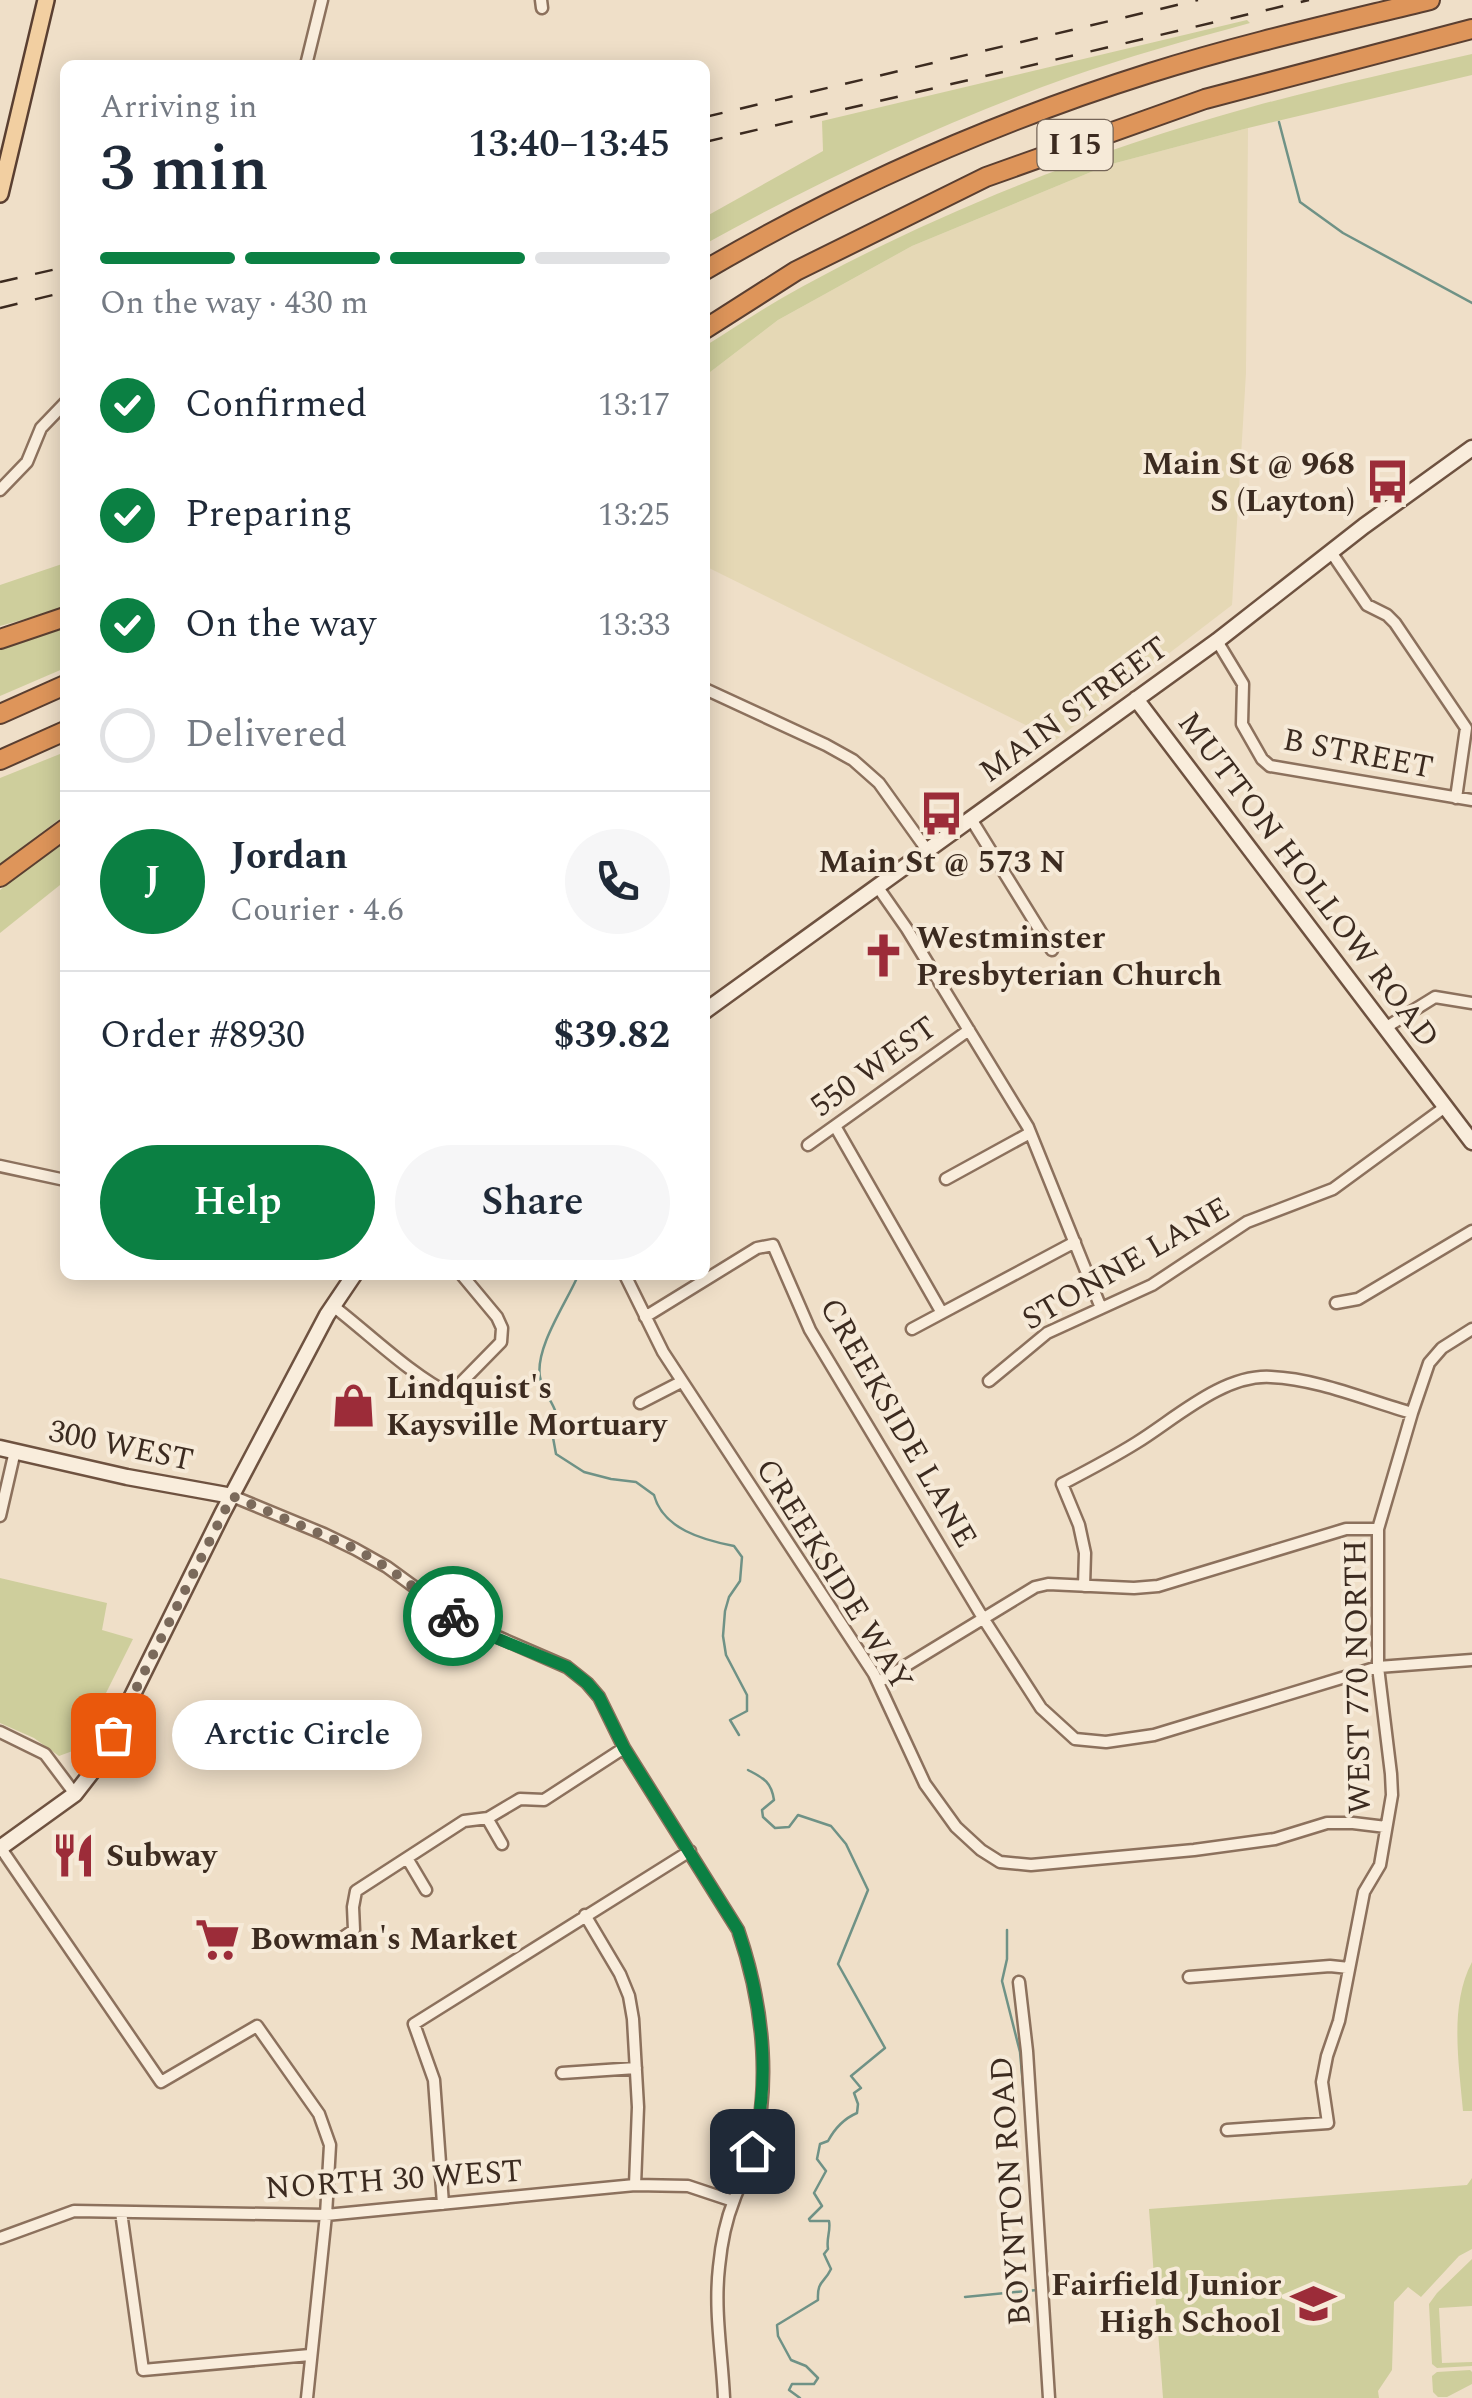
<!DOCTYPE html>
<meta charset="utf-8">
<style>
:root{--surface:#fff;--page:#f6f6f7;--text:#1f2937;--muted:#747a83;--line:#e0e1e3;--accent:#0b8043}
body{margin:0;font-family:Spectral,serif;background:var(--page);color:var(--text);height:100vh;display:flex;flex-direction:column;font-size:38px;white-space:nowrap}
*{box-sizing:border-box;margin:0}
p{font-size:32px;color:var(--muted)}
.icon{flex:none;width:55px;height:55px;fill:none;stroke:currentColor;stroke-width:2;stroke-linecap:round;stroke-linejoin:round}
.map{position:relative;flex:1;overflow:hidden}
.details{position:absolute;left:60px;top:60px;width:650px;height:1220px;display:flex;flex-direction:column;background:var(--surface);border-radius:15px;box-shadow:0 5px 25px #0003}
.details>*{flex:none}
.pin{position:absolute;display:grid;place-items:center;width:85px;height:85px;color:#fff;margin:-42px;border-radius:20px;box-shadow:0 5px 15px #0006}
.courier{position:absolute;display:grid;place-items:center;width:100px;height:100px;margin:-50px;border:8px solid #0b8043;border-radius:50%;background:#fff;color:#222;box-shadow:0 2px 12px #0007}
.bubble{position:absolute;height:70px;border-radius:35px;background:var(--surface);box-shadow:0 5px 25px #0003;font-size:32px;font-weight:600;line-height:70px;text-align:center}
.summary em{font-style:normal;font-weight:600}
.summary div{display:flex;flex-direction:column-reverse}
.summary{display:flex;align-items:center;justify-content:space-between;height:170px;padding:0 40px}
h1{font-size:65px;font-weight:600;line-height:75px}
.bar{display:grid;grid-template-columns:repeat(4,1fr);gap:15px 10px;align-content:center;height:120px;padding:0 40px}
.bar i{height:12px;border-radius:8px;background:var(--line)}
.bar .active{background:var(--accent)}
.bar p{grid-column:span 4}
.line{display:flex;align-items:center;gap:25px;padding:0 40px;border-top:2px solid var(--line)}
.line div{flex:1}
.round{display:grid;place-items:center;flex:none;width:105px;height:105px;border-radius:52px;background:var(--page)}
ol{padding:0 40px;list-style:none}
li{display:flex;align-items:center;gap:30px;height:110px}
li p{margin-inline-start:auto}
li .icon{padding:10px;border-radius:50%;background:var(--accent);color:#fff;stroke-width:4}
li:last-child{color:var(--muted)}
li i{width:55px;height:55px;border:5px solid var(--line);border-radius:50%}
.button{display:flex;gap:20px;margin-top:auto;padding:20px 40px}
.button a{flex:1;height:115px;border-radius:60px;background:var(--accent);color:#fff;font-size:40px;font-weight:600;line-height:115px;text-align:center}
.button a+a{background:var(--page);color:var(--text)}
.map>svg:first-child{display:block}
</style>
<div class="map">
<svg width="1472" height="2398" viewBox="0 0 1472 2398">
<rect width="100%" height="100%" fill="#efdfc8"/>
<path fill="#e5d8b5" d="M1248,128L1246,373L1232,605L1056,740L705,566V376L778,320L912,246L1108,165Z"/>
<path fill="#cece9c" d="M1247,20L1250,23C1188,40 1127,57 1067,78C941,123 821,180 705,244V217L823,151L822,121Z
M1472,54V75L1248,128L1108,165L912,246L778,320L705,376V346C731,330 756,313 782,298C929,215 1089,152 1251,107C1324,87 1398,71 1472,54Z
M65,563V608L0,626V585Z
M65,628V668L0,696V650Z
M65,752V815L0,864V778Z
M65,840V881L0,933V890Z
M0,1578L107,1603L102,1630L133,1639L78,1749L59,1756L34,1738L0,1723Z
M1472,1962V2111H1463C1459,2064 1449,2005 1472,1962Z
M1472,2178V2249L1459,2256L1421,2297L1408,2287L1394,2302L1392,2370L1378,2391L1379,2398H1163L1149,2209L1467,2185Z
M1472,2259V2306L1439,2308L1442,2363L1472,2362V2366L1437,2368L1432,2364L1429,2304L1437,2293Z
M1470,2370L1472,2372V2384L1447,2397H1438L1433,2392L1432,2376L1437,2372Z"/>
<g fill="none" stroke-linecap="round" stroke-linejoin="round">
<path stroke="#6f9286" stroke-width="2.5" d="M1279,122L1300,202L1343,233L1472,303
M576,1275V1280C564,1306 535,1349 540,1377C542,1391 552,1400 556,1413L550,1421L556,1454L584,1472L611,1479L636,1482L654,1495C663,1529 703,1540 734,1546L742,1557L740,1581L729,1597L725,1611L723,1636L726,1655L747,1695V1711L730,1720L739,1735
M748,1770C763,1778 771,1781 774,1800L762,1810L763,1817L775,1828L789,1827L798,1815L831,1826L846,1844L868,1890L838,1964L885,2048L851,2076L861,2088L854,2093L858,2104L857,2113C843,2119 835,2128 828,2141L820,2144L817,2159L826,2171L814,2193L822,2206L809,2219L810,2221H829C831,2231 826,2238 828,2249L824,2254L831,2269C824,2284 817,2280 818,2300L777,2325L778,2336L791,2360L806,2366L818,2378L814,2384H792L789,2390L800,2398
M1007,1930V1959L1002,1981L1020,2052L1028,2141
M965,2297L1037,2290L1028,2154"/>
<defs>
<path id="street" d="M541,0L542,8
M306,65L322,0
M0,490L27,462L41,428L65,403
M1331,552L1367,605L1387,615L1395,623L1466,728
M1217,641L1243,684L1242,724L1262,759L1270,766L1472,800
M705,689L826,745L853,760L879,783L927,850
M1456,798L1466,728
M971,819L1052,950
M877,886L907,929L1028,1127L1101,1308
M1385,1028L1435,997L1472,1003
M835,1126L942,1313
M808,1145L969,1030
M0,1166L65,1180
M946,1179L1030,1133
M625,1275L663,1352L874,1674L925,1784L956,1827L981,1850L1000,1862L1031,1865L1194,1850L1275,1839L1327,1823H1353L1386,1827
M1336,1303L1358,1299L1472,1231
M333,1306C367,1332 412,1376 450,1394L501,1342L502,1328L497,1317L462,1275
M645,1317L757,1248L773,1245L810,1330L983,1618L1041,1708L1075,1739L1106,1742L1154,1735L1378,1667L1472,1660
M912,1329L1075,1242
M989,1381L1047,1333L1152,1285L1247,1222L1333,1189L1445,1107
M640,1403L681,1382
M232,1496L324,1534L355,1549L387,1567L461,1621L567,1667L587,1683L599,1697L624,1748L738,1930C764,2006 774,2094 747,2172C743,2181 737,2190 734,2200C726,2220 721,2246 719,2267C714,2311 722,2354 724,2398
M0,1516L15,1451
M1084,1586L1085,1553L1079,1525L1062,1484C1087,1471 1112,1458 1136,1443C1175,1419 1223,1374 1271,1377C1318,1379 1366,1400 1412,1413
M879,1682L1035,1587L1048,1584L1134,1588L1158,1586L1346,1529H1378
M0,1732L45,1754L75,1794
M487,1818L502,1844
M0,1847L161,2082L257,2026L319,2114L330,2145L326,2215L307,2398
M407,1858L426,1890
M585,1915L620,1974L629,1996L633,2019L638,2107L635,2185
M332,1945L354,1930L353,1907L356,1891L464,1821L488,1818L520,1799L544,1800L624,1748
M1189,1977L1330,1966L1349,1968
M1019,1982L1027,2051L1049,2398
M562,2073L636,2068
M1227,2130L1328,2123L1322,2082L1327,2056L1339,2021L1364,1892L1380,1865L1392,1795L1391,1774L1378,1667V1529L1412,1413L1429,1363L1442,1348L1472,1329
M443,2204L434,2080L414,2024L690,1851
M121,2212L143,2370L310,2355
M0,2238L74,2211L326,2215L635,2185L688,2186L733,2201"/>
<path id="secondary" d="M1136,699L1472,1142
M705,1011L1217,641L1364,526L1472,448
M0,1448L127,1477L232,1496
M0,1848L75,1794L99,1763L222,1514L327,1315L354,1275"/>
<path id="primary" d="M0,194L46,0"/>
<path id="highway" d="M705,270C845,188 995,122 1150,73C1242,44 1336,23 1430,0
M705,329L796,271L986,177L1205,99L1472,29
M0,639L65,617
M0,714L65,685
M0,760L65,731
M0,877L65,829"/>
</defs>
<use href="#street" stroke="#8c715d" stroke-width="15"/>
<use href="#secondary" stroke="#6e5240" stroke-width="19"/>
<use href="#primary" stroke="#5a3f31" stroke-width="20"/>
<use href="#highway" stroke="#5a3f31" stroke-width="22"/>
<use href="#street" stroke="#f9eddc" stroke-width="10"/>
<use href="#secondary" stroke="#f9eddc" stroke-width="14"/>
<use href="#primary" stroke="#f2cfa1" stroke-width="15"/>
<use href="#highway" stroke="#de955a" stroke-width="18"/>
<path stroke="#3c2b20" stroke-width="2.5" stroke-dasharray="18 18" stroke-linecap="butt" d="M705,117L1198,0
M705,142L1309,0
M0,282L65,267
M0,308L65,292"/>
</g>
<g fill="none" stroke-linecap="round" stroke-linejoin="round">
<path stroke="#7b6a5b" stroke-width="10" stroke-dasharray="0 18" d="M113,1735L232,1496L356,1549L388,1568L453,1616"/>
<path stroke="#0b8043" stroke-width="12" d="M453,1616L479,1631L567,1667L587,1683L599,1697L624,1748L738,1930C762,2000 772,2078 752,2151"/>
</g>
<defs>
<symbol id="bus-bare" viewBox="-9 -9 18 18"><path d="M-5-6H5V4H4V6H2V4H-2V6H-4V4H-5ZM-3.5-4V0h7V-4ZM-3.5 1.2v1.5H-2V1.2ZM2 1.2v1.5H3.5V1.2Z" fill="#9c2c39" stroke="#f6ead8" stroke-width="2.5" paint-order="stroke"/></symbol>
<symbol id="church-bare" viewBox="-9 -9 18 18"><path d="M-1.2-6h2.4v3.5h3.3v2.4h-3.3V6h-2.4V-.1h-3.3v-2.4h3.3Z" fill="#9c2c39" stroke="#f6ead8" stroke-width="2.5" paint-order="stroke"/></symbol>
<symbol id="shop-bare" viewBox="-9 -9 18 18"><path d="M-5-2.5h2.3a2.7 3.5 0 0 1 5.4 0H5L5.5 6h-11ZM-1.5-2.5h3a1.5 2.3 0 0 0-3 0Z" fill="#9c2c39" stroke="#f6ead8" stroke-width="2.5" paint-order="stroke"/></symbol>
<symbol id="restaurant-bare" viewBox="-9 -9 18 18"><path d="M-5-6h1v4h1v-4h1v4h1v-4h1v5L-1.5 .5V6h-2V.5L-5-1ZM5-6V6H3V1.5H1.5Q1.5-4 5-6Z" fill="#9c2c39" stroke="#f6ead8" stroke-width="2.5" paint-order="stroke"/></symbol>
<symbol id="supermarket-bare" viewBox="-9 -9 18 18"><path d="M-6-5.5h2.5l.6 2H6L4.5 2H-2.5L-4.4-4H-6ZM-1.5 3.2a1.3 1.3 0 1 0 .1 0ZM3 3.2a1.3 1.3 0 1 0 .1 0Z" fill="#9c2c39" stroke="#f6ead8" stroke-width="2.5" paint-order="stroke"/></symbol>
<symbol id="school-bare" viewBox="-9 -9 18 18"><path d="M0-5L7-2L0 1L-7-2ZM-4 1L0 2.5L4 1V4Q0 6-4 4Z" fill="#9c2c39" stroke="#f6ead8" stroke-width="2.5" paint-order="stroke"/></symbol>
</defs>
<g fill-rule="evenodd">
<use href="#bus-bare" x="1356" y="450" width="63" height="63"/>
<use href="#bus-bare" x="910" y="782" width="63" height="63"/>
<use href="#church-bare" x="852" y="924" width="63" height="63"/>
<use href="#shop-bare" x="322" y="1374" width="63" height="63"/>
<use href="#restaurant-bare" x="42" y="1824" width="63" height="63"/>
<use href="#supermarket-bare" x="186" y="1908" width="63" height="63"/>
<use href="#school-bare" x="1282" y="2272" width="63" height="63"/>
</g>
<g text-anchor="middle" dominant-baseline="central" stroke-width="8" stroke-linejoin="round" paint-order="stroke">
<rect fill="#f6ead8" stroke="#746457" stroke-width="2.5" x="1037.5" y="120" width="75" height="50" rx="8"/>
<g font-size="30" font-weight="bold" fill="#3c2b20">
<text x="1075" y="145">I 15</text>
</g>
<g font-size="32" font-weight="bold" fill="#3c2b20" stroke="#f6ead8" text-anchor="start">
<text x="1355" y="464" text-anchor="end">Main St @ 968<tspan x="1355" dy="37">S (Layton)</tspan></text>
<text x="942" y="862" text-anchor="middle">Main St @ 573 N</text>
<text x="916" y="938">Westminster<tspan x="916" dy="37">Presbyterian Church</tspan></text>
<text x="386" y="1388">Lindquist's<tspan x="386" dy="37">Kaysville Mortuary</tspan></text>
<text x="106" y="1856">Subway</text>
<text x="250" y="1939">Bowman's Market</text>
<text x="1281" y="2285" text-anchor="end">Fairfield Junior<tspan x="1281" dy="37">High School</tspan></text>
</g>
<g font-size="32" fill="#3c2b20" stroke="#f6ead8">
<text transform="translate(1074 710) rotate(-36)">MAIN STREET</text>
<text transform="translate(1358 754) rotate(11)">B STREET</text>
<text transform="translate(1308 880) rotate(53)">MUTTON HOLLOW ROAD</text>
<text transform="translate(874 1067) rotate(-36)">550 WEST</text>
<text transform="translate(1126 1264) rotate(-30)">STONNE LANE</text>
<text transform="translate(898 1423) rotate(60)">CREEKSIDE LANE</text>
<text transform="translate(121 1446) rotate(12)">300 WEST</text>
<text transform="translate(834 1575) rotate(58)">CREEKSIDE WAY</text>
<text transform="translate(1358 1677) rotate(-91)">WEST 770 NORTH</text>
<text transform="translate(394 2180) rotate(-4)">NORTH 30 WEST</text>
<text transform="translate(1011 2191) rotate(-94)">BOYNTON ROAD</text>
</g>
</g>
</svg>
<div class="pin" style="left:113px;top:1735px;background:#ea580c"><svg class="icon" aria-label="bag" viewBox="0 0 24 24"><path d="M5 8h14l-1 12H6zM9 8a3 3 0 0 1 6 0"/></svg></div>
<div class="pin" style="left:752px;top:2151px;background:#1f2937"><svg class="icon" aria-label="home" viewBox="0 0 24 24"><path d="M3 11l9-7 9 7M6 9v11h12V9"/></svg></div>
<div class="courier" style="left:453px;top:1616px"><svg class="icon" aria-label="bike" viewBox="0 0 24 24"><circle cx="6" cy="16" r="4"/><circle cx="18" cy="16" r="4"/><path d="M6 16l4-8h5l3 8M10 8l3 8H6M13 5h3"/></svg></div>
<div class="bubble" style="left:172px;top:1700px;width:250px">Arctic Circle</div>
<section class="details">
<div class="summary"><div><h1>3 min</h1><p>Arriving in</p></div><em>13:40–13:45</em></div>
<div class="bar"><i class="active"></i><i class="active"></i><i class="active"></i><i></i><p>On the way · 430 m</p></div>
<ol>
<li><svg class="icon" aria-label="check" viewBox="0 0 24 24"><path d="M5 12l5 5 9-10"/></svg>Confirmed<p>13:17</p></li>
<li><svg class="icon" aria-label="check" viewBox="0 0 24 24"><path d="M5 12l5 5 9-10"/></svg>Preparing<p>13:25</p></li>
<li><svg class="icon" aria-label="check" viewBox="0 0 24 24"><path d="M5 12l5 5 9-10"/></svg>On the way<p>13:33</p></li>
<li><i></i>Delivered</li>
</ol>
<div class="line" style="height:180px"><b class="round" style="background:var(--accent);color:#fff">J</b><div><b>Jordan</b><p>Courier · 4.6</p></div><a class="round"><svg class="icon" aria-label="phone" viewBox="0 0 24 24"><path d="M5 4h4l2 5-3 2q2 4 5 5l2-3 5 2v4C11 20 4 13 5 4z"/></svg></a></div>
<div class="line" style="height:130px"><div>Order #8930</div><b>$39.82</b></div>
<div class="button"><a>Help</a><a>Share</a></div>
</section>
</div>
